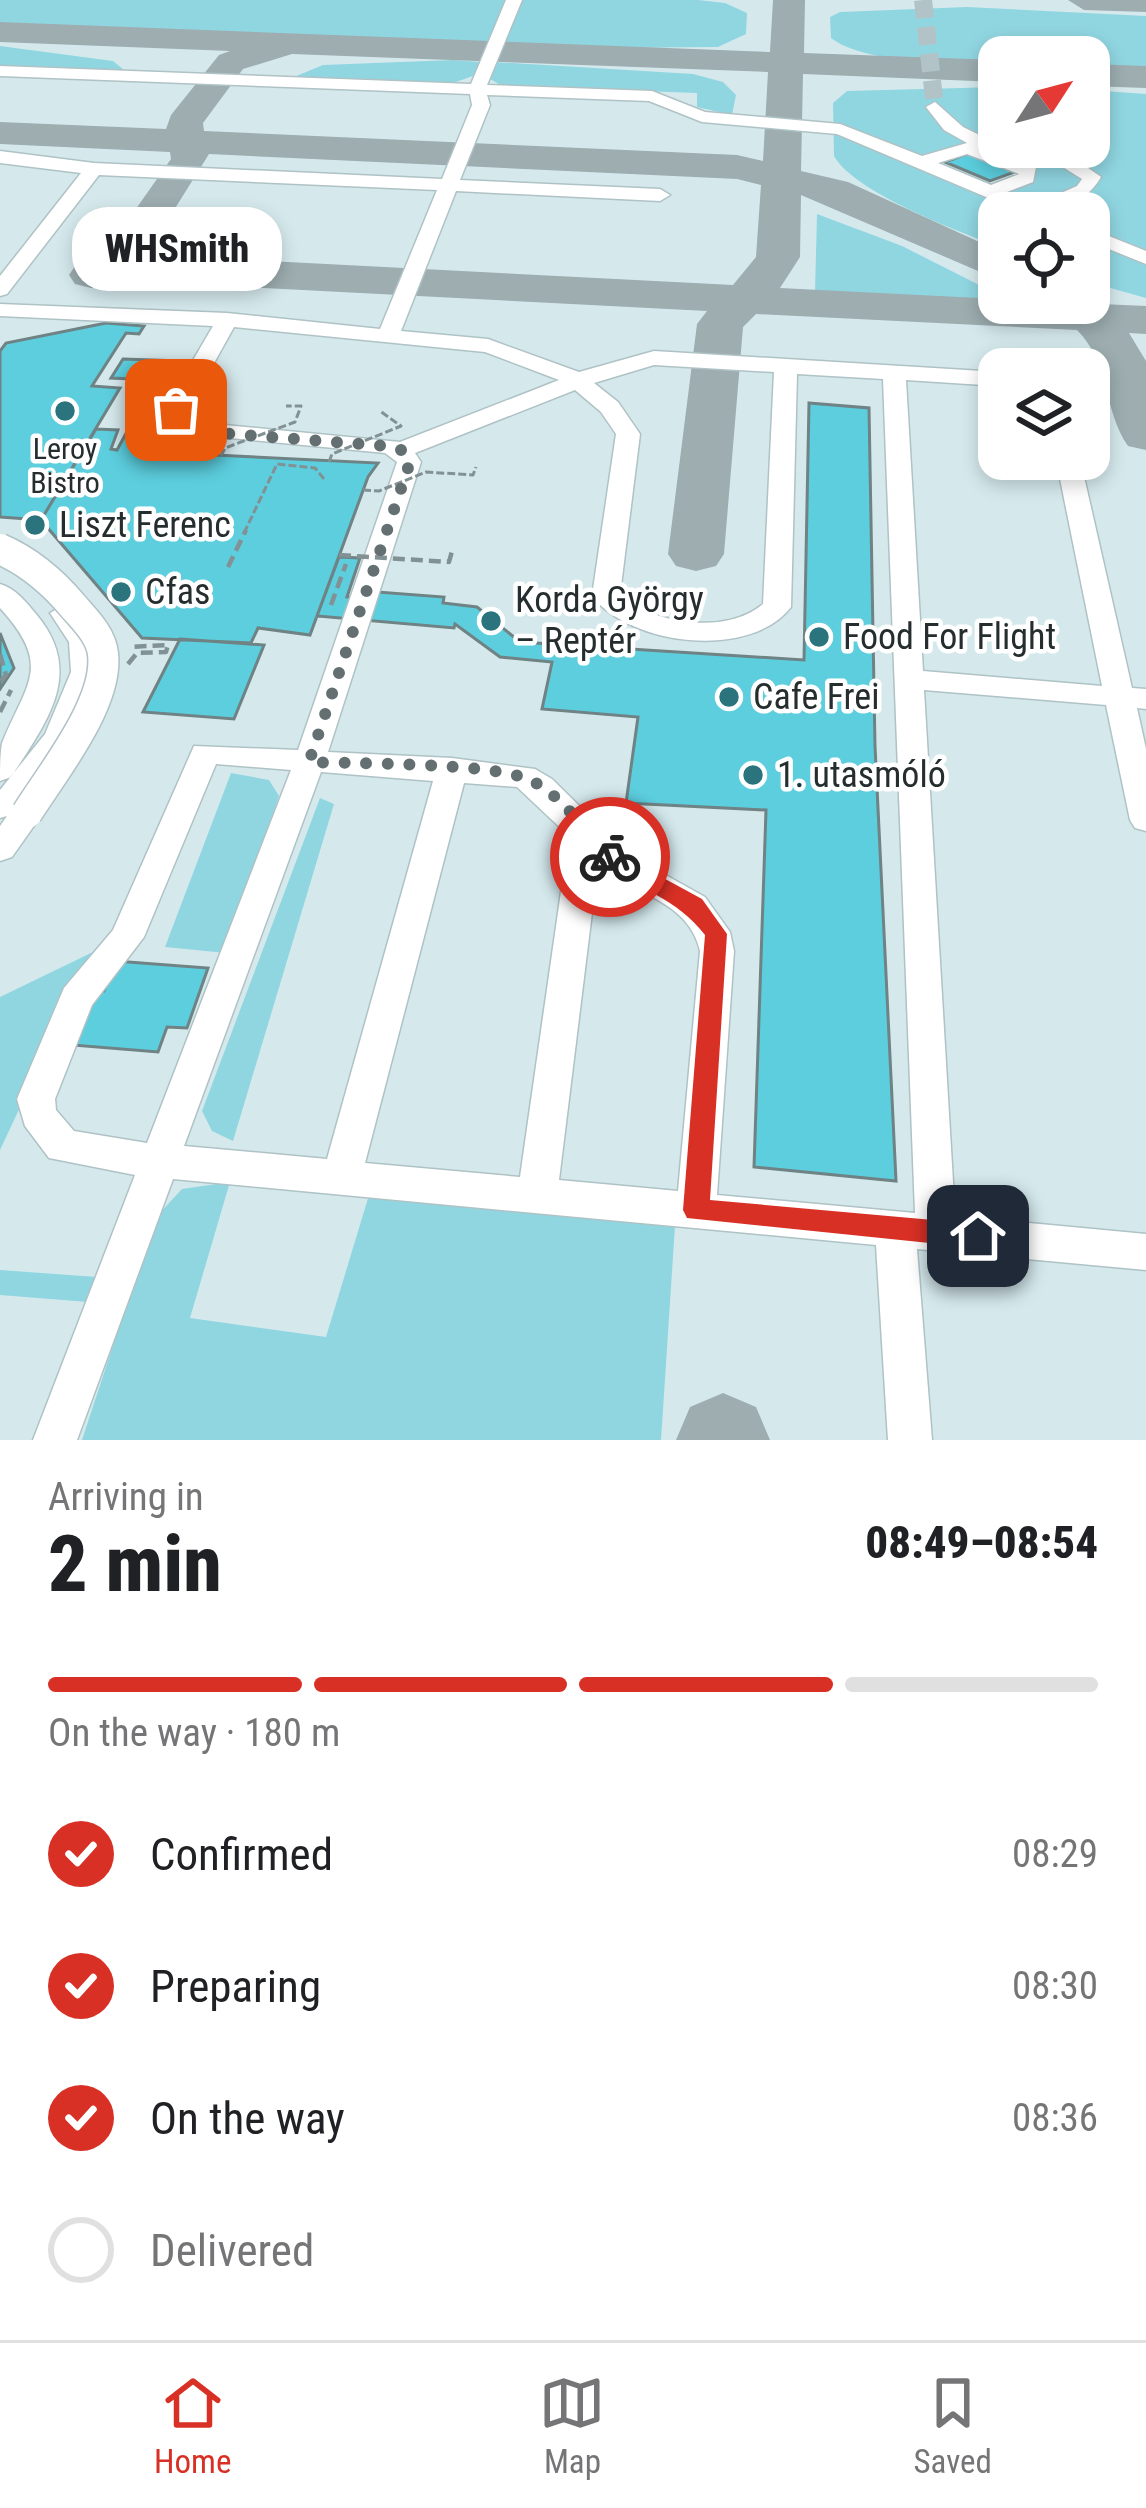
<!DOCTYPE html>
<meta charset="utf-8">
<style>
:root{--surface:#fff;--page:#f6f6f6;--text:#202124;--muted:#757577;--line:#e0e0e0;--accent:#d93025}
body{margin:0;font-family:"Roboto Condensed",sans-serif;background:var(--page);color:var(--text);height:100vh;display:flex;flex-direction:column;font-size:45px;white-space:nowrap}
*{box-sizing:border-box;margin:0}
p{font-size:39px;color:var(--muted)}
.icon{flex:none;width:66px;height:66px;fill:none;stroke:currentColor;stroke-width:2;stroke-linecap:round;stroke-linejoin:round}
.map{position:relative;height:1440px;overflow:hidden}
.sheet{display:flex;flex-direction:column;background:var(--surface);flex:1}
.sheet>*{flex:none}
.needle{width:78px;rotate:54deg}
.buttons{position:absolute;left:978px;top:36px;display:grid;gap:24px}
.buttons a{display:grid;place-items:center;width:132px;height:132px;border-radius:24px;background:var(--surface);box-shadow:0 6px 18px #0003;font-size:60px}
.pin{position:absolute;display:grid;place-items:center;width:102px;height:102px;color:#fff;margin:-51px;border-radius:24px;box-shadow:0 6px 18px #0006}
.courier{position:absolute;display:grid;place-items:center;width:120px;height:120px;margin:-60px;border:9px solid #d93025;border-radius:50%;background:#fff;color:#222;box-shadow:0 3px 15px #0007}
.bubble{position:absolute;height:84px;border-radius:36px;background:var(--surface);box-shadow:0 6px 18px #0003;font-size:39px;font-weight:800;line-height:84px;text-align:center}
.summary em{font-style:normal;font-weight:800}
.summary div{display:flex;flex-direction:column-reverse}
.summary{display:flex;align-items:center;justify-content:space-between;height:204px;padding:0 48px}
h1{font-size:78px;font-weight:800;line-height:90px}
.bar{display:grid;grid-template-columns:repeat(4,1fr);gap:18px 12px;align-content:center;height:144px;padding:0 48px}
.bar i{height:15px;border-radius:9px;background:var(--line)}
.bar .on{background:var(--accent)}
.bar p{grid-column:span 4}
ol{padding:0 48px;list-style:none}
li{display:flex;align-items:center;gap:36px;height:132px}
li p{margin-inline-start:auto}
li .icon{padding:12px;border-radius:50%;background:var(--accent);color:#fff;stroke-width:4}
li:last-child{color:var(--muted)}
li i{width:66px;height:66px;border:6px solid var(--line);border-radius:50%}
.dock{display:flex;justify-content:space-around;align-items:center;height:168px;border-top:3px solid var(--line);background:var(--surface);font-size:33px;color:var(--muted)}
.dock a{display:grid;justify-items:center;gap:6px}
.dock .on{color:var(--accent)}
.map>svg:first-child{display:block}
</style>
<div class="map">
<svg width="1146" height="1440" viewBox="0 0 1146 1440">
<rect width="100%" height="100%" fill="#d5e9ed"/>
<path fill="#90d6e1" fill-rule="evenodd" d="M0,0H698L725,3L747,13L746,34L718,47L601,48L0,26Z
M967,7L1146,16V69L1089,68V57H999V65C957,63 864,64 831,38L830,17L840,12Z
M0,46L113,61L129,74L0,68Z
M453,60L480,62L473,76L450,84L294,77L323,65Z
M494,62L693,74L723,82L736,95L732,115L697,107V93L502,86L487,77Z
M999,87V147H1089V90L1146,94V298L1089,282V213H999V247C958,231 855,193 834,156L833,103L847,91ZM953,147L1034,170L1035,174L994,194L917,160Z
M817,214L902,246L999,295V302L815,292Z
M231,773L269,780L279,796L226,953L165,947Z
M320,798L334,804L233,1141L212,1131L202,1111Z
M93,952L0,1150V997Z
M230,1182L190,1318L326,1337L369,1195L675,1226L661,1440H82L155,1218L182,1189Z
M0,1270L97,1277L88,1302L0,1295Z"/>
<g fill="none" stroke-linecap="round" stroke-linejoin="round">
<path fill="#9dadb0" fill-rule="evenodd" d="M773,0H805L804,53L999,60V82L803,74L801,171L848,182L999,251V280L801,195L800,257L780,288L999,299V303H1089V296L1101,304L1146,306V334L1129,333L1146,361V450L1128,446C1103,410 1110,363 1077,330L756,314L743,327L724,554L716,566L696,571L676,566L668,554L697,324L707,311L146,282L91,288L75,284L69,275L75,266L110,260L107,250L171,159L170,152L0,144V122L166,129L171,115L219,55L230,51L0,42V22L770,52ZM292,54L768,72L763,161L737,155L204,131L203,123L243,69ZM209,154L737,179L761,185L756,257L733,285L152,255L149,250Z
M1068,0H1146V12L1084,10Z
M1089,64L1146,66V88L1089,86Z
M723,1393L756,1407L770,1440H676L690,1407Z"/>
</g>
<path fill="#5ccede" stroke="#6f8284" stroke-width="3" d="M975,151L1020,170L990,181L945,162Z
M106,323L144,326L139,334L126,333L92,386L120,388L41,520L0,517V351L6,343Z
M123,359L179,361L129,446L132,451L378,463L368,477L310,635L258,628L251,643L142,638L41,520L96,429L118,430L111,449L117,450L155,380L111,378Z
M809,403L869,408L875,746L896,1181L754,1167L766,810L626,803L638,717L542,709L552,662L500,657L455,624L454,628L317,616L339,557L360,558L347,597L376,599L378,592L444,597L443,603L477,607L520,642L804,660Z
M0,633L14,668L0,689Z
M180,639L264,645L234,719L143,712Z
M115,961L208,968L187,1028L167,1027L158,1052L72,1045L94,990L104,991Z"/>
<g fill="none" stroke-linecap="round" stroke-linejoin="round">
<path stroke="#b2c3c7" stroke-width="18" stroke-dasharray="18 9" stroke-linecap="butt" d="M923,0L935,107"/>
<defs>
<path id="minor" d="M506,0H522L487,85L652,91L705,112L840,124L922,156L967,143L944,130L926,107L935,102L963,127L996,143L984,148L1036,167L1033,182L1007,192L1036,204L1077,186L1082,179L1058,164L1001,151L998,147L999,145L1071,156L1101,177C1085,205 1054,213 1024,213L837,134L702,122L649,101L487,95L490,105L460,180L660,189L670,195L660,201L456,191L401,331L488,339L579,372L654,351L999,372V386L906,380L923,671L1102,686L1056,459H1080L1132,688L1146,689V709L1137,708L1146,749V831L1135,828L1130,820L1106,705L924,690L955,1216L1146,1234V1270L917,1249L932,1440H888L876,1245L173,1179L77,1440H33L135,1175L49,1158L25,1126L17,1099L64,988L113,930L194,746L298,750L397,462L385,453L178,433L164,410L213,326L0,316V304L227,313L380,329L437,190L99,175L7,294L0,296V276L81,173L0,163V151L94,163L442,179L472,105L470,94L0,76V66L471,84ZM967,154L1019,174L991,185L938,163ZM234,327L485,352L559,380L400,442L194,422L188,410ZM654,365L774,372L763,604C727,635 654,625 620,594L640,434L618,402L594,383ZM797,374L883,379L915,1213L717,1195L734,951L730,932L705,897L628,854L552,779L535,769L452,758L328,752L421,462L415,453L575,390L601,412L616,434L592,596C631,646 750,660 791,607ZM216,764L291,770L147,1143L74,1131L56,1110L55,1099L92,1005L144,937ZM321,772L433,781L327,1159L184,1146ZM464,783L517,787L569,836L520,1177L365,1163ZM598,864C633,895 689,900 700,951L678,1191L559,1180Z
M1089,228L1146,251V264L1089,241Z
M0,584C15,588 26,602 36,614C86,673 46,723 11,777L0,781C0,769 0,754 2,743C27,682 53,666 0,608Z
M64,605L74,607C84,619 96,632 99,648C111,702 58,766 25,802L38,805L43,813L12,857L0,861V826L7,816L0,818V790L45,734L71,672L69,642L50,613Z"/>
</defs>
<use href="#minor" stroke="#afc2c5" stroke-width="3"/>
<path stroke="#829193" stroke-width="3" stroke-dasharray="8 3" stroke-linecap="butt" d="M244,533L277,464L315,468L324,479"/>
<path stroke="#829193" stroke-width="4.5" stroke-dasharray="12 6" stroke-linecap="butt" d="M228,567L246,530
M331,605L346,564
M0,654L6,675L0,682
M128,664L137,653L166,652L168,645L129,647
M0,712L11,690"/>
<use href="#minor" fill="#fff" fill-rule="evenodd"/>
<defs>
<path id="minor-bridge" d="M0,549C30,562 52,581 73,606C85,620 101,635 103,654C109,703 52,773 27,813"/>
</defs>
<use href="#minor-bridge" stroke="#afc2c5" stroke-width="33" stroke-linecap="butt"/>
<path stroke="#829193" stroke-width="3" stroke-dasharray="8 3" stroke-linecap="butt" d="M221,456L225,448L295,422L301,406H286
M329,462L332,454L401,426L380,411
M363,490L379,491L426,472L473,475L476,467"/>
<path stroke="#829193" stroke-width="4.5" stroke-dasharray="12 6" stroke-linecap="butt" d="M339,555L449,562L452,551"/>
<use href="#minor-bridge" stroke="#fff" stroke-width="30"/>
</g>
<path fill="#d93025" d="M610,849L702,899L727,934L710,1200L978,1224L987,1228L991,1236L987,1244L978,1248L687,1218L683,1210L705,935C677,898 639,890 602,862V852Z"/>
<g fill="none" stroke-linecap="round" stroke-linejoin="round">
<path stroke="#636f71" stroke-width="12" stroke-dasharray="0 21.6" d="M176,410L182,424L192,431L387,446L401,450L410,462L309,762C359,764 489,762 530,780C561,794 587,833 610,857"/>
</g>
<g fill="#2b747d" stroke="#fff" stroke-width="4.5">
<circle cx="65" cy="411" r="12"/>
<circle cx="35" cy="525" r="12"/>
<circle cx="121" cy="592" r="12"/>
<circle cx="491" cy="621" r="12"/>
<circle cx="819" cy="637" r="12"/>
<circle cx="729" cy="697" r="12"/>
<circle cx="753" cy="775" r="12"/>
</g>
<g text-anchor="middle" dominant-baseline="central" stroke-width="9" stroke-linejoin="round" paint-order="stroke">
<g font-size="30" fill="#252d2e" stroke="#fff">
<text x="65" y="448">Leroy<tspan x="65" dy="34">Bistro</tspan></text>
</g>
<g font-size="36" fill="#252d2e" stroke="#fff" text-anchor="start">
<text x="59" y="525">Liszt Ferenc</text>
<text x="145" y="592">Cfas</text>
<text x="515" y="600">Korda György<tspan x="515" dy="41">– Reptér</tspan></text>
<text x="843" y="637">Food For Flight</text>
<text x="753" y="697">Cafe Frei</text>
<text x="777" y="775">1. utasmóló</text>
</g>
</g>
</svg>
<div class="buttons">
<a><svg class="needle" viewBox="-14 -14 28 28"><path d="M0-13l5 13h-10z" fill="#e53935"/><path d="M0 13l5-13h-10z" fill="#757577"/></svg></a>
<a><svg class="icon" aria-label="locate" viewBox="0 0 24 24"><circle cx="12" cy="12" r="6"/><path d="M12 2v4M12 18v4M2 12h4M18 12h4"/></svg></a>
<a><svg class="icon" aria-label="layers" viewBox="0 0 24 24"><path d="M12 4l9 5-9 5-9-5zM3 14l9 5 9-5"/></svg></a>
</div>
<div class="pin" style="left:176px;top:410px;background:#ea580c"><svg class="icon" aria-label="bag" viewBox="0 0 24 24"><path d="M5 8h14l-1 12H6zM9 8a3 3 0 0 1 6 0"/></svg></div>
<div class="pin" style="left:978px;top:1236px;background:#1f2937"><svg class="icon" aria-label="home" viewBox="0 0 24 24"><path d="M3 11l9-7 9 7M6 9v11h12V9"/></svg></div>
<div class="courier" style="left:610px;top:857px"><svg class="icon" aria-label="bike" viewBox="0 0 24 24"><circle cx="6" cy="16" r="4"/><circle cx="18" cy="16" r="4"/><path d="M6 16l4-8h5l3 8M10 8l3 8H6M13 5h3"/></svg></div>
<div class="bubble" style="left:72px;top:207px;width:210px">WHSmith</div>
</div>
<section class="sheet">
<div class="summary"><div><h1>2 min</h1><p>Arriving in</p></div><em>08:49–08:54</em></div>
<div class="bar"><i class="on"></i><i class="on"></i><i class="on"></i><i></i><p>On the way · 180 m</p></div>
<ol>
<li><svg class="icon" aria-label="check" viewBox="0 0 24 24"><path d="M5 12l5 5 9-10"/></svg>Confirmed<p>08:29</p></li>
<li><svg class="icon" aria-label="check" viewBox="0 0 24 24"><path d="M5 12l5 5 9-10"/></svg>Preparing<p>08:30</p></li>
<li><svg class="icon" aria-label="check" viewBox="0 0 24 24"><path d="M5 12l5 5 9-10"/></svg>On the way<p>08:36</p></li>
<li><i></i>Delivered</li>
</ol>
</section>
<nav class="dock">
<a class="on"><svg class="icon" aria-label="home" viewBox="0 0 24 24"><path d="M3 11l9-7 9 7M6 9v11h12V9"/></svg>Home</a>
<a><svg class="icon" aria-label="map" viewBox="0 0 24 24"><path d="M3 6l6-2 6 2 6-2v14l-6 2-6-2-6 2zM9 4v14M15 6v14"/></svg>Map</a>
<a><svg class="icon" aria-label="saved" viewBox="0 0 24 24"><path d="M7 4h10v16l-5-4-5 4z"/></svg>Saved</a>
</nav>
